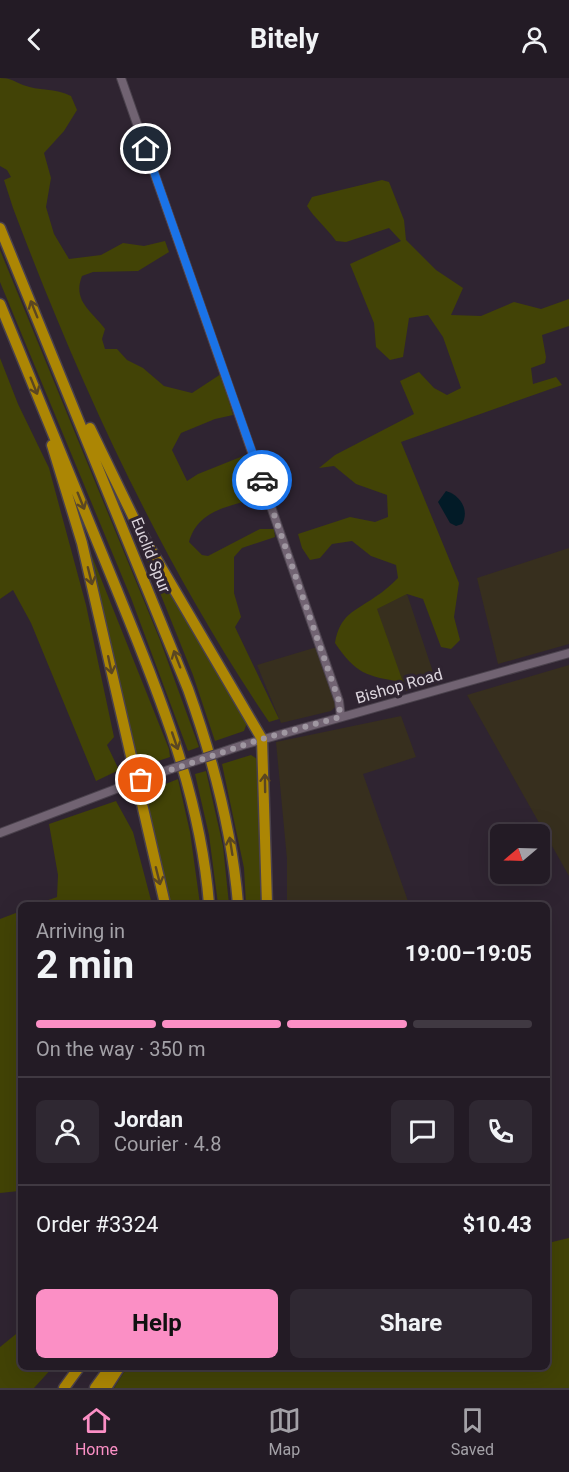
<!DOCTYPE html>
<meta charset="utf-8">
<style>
:root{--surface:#231b25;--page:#2f2832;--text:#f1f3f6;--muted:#a3a1a7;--line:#403942;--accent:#fb8fc5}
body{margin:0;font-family:Roboto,sans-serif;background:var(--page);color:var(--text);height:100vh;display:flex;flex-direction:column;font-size:22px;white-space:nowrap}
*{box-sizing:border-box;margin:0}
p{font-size:20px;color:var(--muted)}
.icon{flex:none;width:33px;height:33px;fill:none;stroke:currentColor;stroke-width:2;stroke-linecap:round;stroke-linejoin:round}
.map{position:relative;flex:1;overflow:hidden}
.side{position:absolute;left:18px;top:824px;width:532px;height:468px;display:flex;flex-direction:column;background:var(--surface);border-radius:9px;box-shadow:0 6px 24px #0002,0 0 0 2px var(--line)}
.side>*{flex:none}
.needle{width:39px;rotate:251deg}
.tools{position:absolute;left:490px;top:746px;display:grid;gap:12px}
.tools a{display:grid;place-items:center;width:60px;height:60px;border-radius:9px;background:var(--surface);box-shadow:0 6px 24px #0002,0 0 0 2px var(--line);font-size:30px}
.pin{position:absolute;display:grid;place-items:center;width:51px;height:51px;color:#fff;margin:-26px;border:3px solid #fff;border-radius:50%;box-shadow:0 2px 6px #0007}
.courier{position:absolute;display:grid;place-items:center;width:60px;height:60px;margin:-30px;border:4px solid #1a73e8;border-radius:50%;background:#fff;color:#222;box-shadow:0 2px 8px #0007}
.overview em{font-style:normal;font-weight:700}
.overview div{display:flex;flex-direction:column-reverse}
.overview{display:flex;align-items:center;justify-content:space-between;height:102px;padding:0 18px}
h1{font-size:39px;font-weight:700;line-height:45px}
.bar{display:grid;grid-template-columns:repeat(4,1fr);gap:9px 6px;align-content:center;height:72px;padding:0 18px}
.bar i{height:8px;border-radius:4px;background:var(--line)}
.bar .active{background:var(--accent)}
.bar p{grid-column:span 4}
.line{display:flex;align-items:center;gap:15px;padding:0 18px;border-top:2px solid var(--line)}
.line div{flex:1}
.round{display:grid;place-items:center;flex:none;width:63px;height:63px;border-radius:9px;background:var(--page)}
.primary-button{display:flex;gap:12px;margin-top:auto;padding:12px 18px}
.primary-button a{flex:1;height:69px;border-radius:9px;background:var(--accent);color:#111;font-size:24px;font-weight:700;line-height:69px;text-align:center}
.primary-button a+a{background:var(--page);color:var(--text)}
header{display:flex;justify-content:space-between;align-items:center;height:78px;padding:0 18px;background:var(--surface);font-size:27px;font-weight:700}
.tabs{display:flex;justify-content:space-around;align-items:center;height:84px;border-top:2px solid var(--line);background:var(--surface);font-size:16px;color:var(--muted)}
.tabs a{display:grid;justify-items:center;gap:3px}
.tabs .active{color:var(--accent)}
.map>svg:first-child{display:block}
</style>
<header><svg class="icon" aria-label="back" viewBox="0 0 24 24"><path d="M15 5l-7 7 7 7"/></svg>Bitely<svg class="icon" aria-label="person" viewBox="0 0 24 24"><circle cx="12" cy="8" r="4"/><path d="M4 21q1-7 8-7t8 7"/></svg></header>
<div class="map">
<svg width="569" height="1310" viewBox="0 0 569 1310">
<rect width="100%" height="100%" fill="#2f2431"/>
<path fill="#372f1e" d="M569,470V566L498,586L477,500Z
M407,516L437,606L406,613L376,531Z
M317,569L335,619V629L331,633L281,645L257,587Z
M569,587V798L467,617Z
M401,638L416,679L363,696L409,826H287V781L276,664Z"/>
<path fill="#424306" d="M0,0C11,0 13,3 23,7C38,13 56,10 71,18L77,32L64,53L44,75L51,100L46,129L54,156L69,181L101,177L123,165L144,168L165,163L169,174L138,193L93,194L82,198C72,223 92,233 105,251L102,261L105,271H117L127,282L143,290L164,308L192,315L221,296L233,337L215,341L181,355L172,372L187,403L198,396L248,376L261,420C232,427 198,431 189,464L202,477L208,478L260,451H274L275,459L242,470L234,479V515L241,539L235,549L279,641L269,644C161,484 81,310 13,130L4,102L11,99L7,92L0,88Z
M382,102L389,104L404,142L406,162L436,192L463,210L451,237L481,238L514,224L541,231L569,221V248L542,257L546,279L545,285L531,290L533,306L556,299L562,307L401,364L459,505L454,539L460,562L451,571L441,569L423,521L407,516L377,531L403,604C367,599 355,595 335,565C340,536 354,534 375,519C383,514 391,507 398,500L396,487L371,478L352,463L332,466L320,480L310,482L302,470L298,456L350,439L375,444L388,439L387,417L356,406L334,388L319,390L335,377L414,336L400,303L419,294L434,310L447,317L461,310L443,259L428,237L409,240L403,279L390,282L376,269L374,245L350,186L401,163L389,150L346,164L336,163C327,150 315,141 307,128L312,119Z
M0,172L160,562L199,669L188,673L131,520L0,204Z
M0,280L18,326L49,390L86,527L114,659L107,667L119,692L96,703L31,545L13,512L0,521Z
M136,455L247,645L244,653L215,663L193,597Z
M86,463L169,671L170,679L146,687L137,685Z
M251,677L259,682L261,826H246L244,790L222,686Z
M206,693L223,768L229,826H218L209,757L195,696Z
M178,701L190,754L200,826H169L145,722L148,713Z
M116,723L133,754L152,826H37L57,819L58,797L49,746Z
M21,833V1115L19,1113L0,1115V841Z
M569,1160V1310H114L128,1288H548V1165Z
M21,1252V1288L53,1289L34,1310H0V1269Z"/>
<path fill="#021b27" d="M446,413C460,417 470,432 462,446L456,448L450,445L438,424Z"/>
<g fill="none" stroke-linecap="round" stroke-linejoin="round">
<defs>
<path id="secondary" d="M121,0L339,623L341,639
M243,667L569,575
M0,755L150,698"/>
<path id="highway" d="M0,150L188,611C213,681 232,752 238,826
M0,226C37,317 75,409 112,500C155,606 200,711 209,826
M90,350L140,453L262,661L267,826
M52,367L82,465L165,826
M64,1310L80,1288
M95,1310L111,1288
M106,1310L120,1288"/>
</defs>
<use href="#secondary" stroke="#4a414c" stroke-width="10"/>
<use href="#highway" stroke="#4a414c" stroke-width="13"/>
<use href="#secondary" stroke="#716372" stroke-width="8"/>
<use href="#highway" stroke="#ac8604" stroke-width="10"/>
<defs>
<path id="secondary-bridge" d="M150,698L243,667"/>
</defs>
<use href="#secondary-bridge" stroke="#4a414c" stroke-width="10" stroke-linecap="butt"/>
<use href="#secondary-bridge" stroke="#716372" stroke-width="8"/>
</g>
<defs><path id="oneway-shaft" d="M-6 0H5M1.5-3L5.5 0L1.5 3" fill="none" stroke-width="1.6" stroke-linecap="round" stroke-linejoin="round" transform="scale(1.5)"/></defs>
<g stroke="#5b4621">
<use href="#oneway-shaft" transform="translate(34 231) rotate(-112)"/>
<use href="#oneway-shaft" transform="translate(34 308) rotate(68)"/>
<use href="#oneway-shaft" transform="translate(81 423) rotate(68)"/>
<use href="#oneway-shaft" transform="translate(90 498) rotate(76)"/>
<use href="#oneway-shaft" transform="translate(177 581) rotate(-111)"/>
<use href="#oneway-shaft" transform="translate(110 587) rotate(78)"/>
<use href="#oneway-shaft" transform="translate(175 663) rotate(71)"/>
<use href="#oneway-shaft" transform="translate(265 705) rotate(-91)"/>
<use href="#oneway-shaft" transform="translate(231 768) rotate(-99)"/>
<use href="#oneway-shaft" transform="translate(158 798) rotate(76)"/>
</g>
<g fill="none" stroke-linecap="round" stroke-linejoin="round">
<path stroke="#9f97a1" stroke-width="6" stroke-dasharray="0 10.8" d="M141,702L262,661L340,639L339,623L262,402"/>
<path stroke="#1a73e8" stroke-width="8" d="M146,71L262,402"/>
</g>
<g text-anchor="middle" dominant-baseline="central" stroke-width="6" stroke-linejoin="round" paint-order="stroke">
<g font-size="16" fill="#dcd5dd" stroke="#2f2431">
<text transform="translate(151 477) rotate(68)">Euclid Spur</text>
<text transform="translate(399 608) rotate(-16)">Bishop Road</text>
</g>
</g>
</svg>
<div class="tools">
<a><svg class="needle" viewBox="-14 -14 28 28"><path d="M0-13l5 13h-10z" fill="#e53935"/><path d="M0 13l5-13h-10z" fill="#a3a1a7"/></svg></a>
</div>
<div class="pin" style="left:141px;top:702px;background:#ea580c"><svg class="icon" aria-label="bag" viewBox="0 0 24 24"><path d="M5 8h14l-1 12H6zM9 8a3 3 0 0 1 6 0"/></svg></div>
<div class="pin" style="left:146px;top:71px;background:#1f2937"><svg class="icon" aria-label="home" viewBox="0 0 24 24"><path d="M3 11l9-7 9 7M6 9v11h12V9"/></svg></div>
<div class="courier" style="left:262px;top:402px"><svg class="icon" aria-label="car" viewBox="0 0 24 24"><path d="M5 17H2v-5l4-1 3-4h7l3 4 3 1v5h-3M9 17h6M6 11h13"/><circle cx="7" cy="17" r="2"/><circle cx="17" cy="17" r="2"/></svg></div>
<section class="side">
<div class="overview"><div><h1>2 min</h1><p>Arriving in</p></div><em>19:00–19:05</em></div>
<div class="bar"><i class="active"></i><i class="active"></i><i class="active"></i><i></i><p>On the way · 350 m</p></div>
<div class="line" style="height:108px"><a class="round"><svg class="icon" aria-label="person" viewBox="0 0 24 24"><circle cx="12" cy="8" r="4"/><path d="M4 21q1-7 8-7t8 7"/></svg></a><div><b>Jordan</b><p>Courier · 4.8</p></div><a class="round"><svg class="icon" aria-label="chat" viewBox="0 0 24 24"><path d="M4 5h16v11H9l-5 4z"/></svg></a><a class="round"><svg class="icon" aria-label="phone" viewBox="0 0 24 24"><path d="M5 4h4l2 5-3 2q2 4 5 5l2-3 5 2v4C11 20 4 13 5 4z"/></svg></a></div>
<div class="line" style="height:78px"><div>Order #3324</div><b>$10.43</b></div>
<div class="primary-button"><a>Help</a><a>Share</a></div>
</section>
</div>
<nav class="tabs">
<a class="active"><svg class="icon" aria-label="home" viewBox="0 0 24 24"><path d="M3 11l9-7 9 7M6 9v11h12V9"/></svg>Home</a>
<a><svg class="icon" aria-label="map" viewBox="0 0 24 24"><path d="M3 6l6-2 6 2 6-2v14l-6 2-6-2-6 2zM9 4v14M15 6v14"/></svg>Map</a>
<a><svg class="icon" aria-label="saved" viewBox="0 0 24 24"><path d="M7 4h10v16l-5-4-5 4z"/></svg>Saved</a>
</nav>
